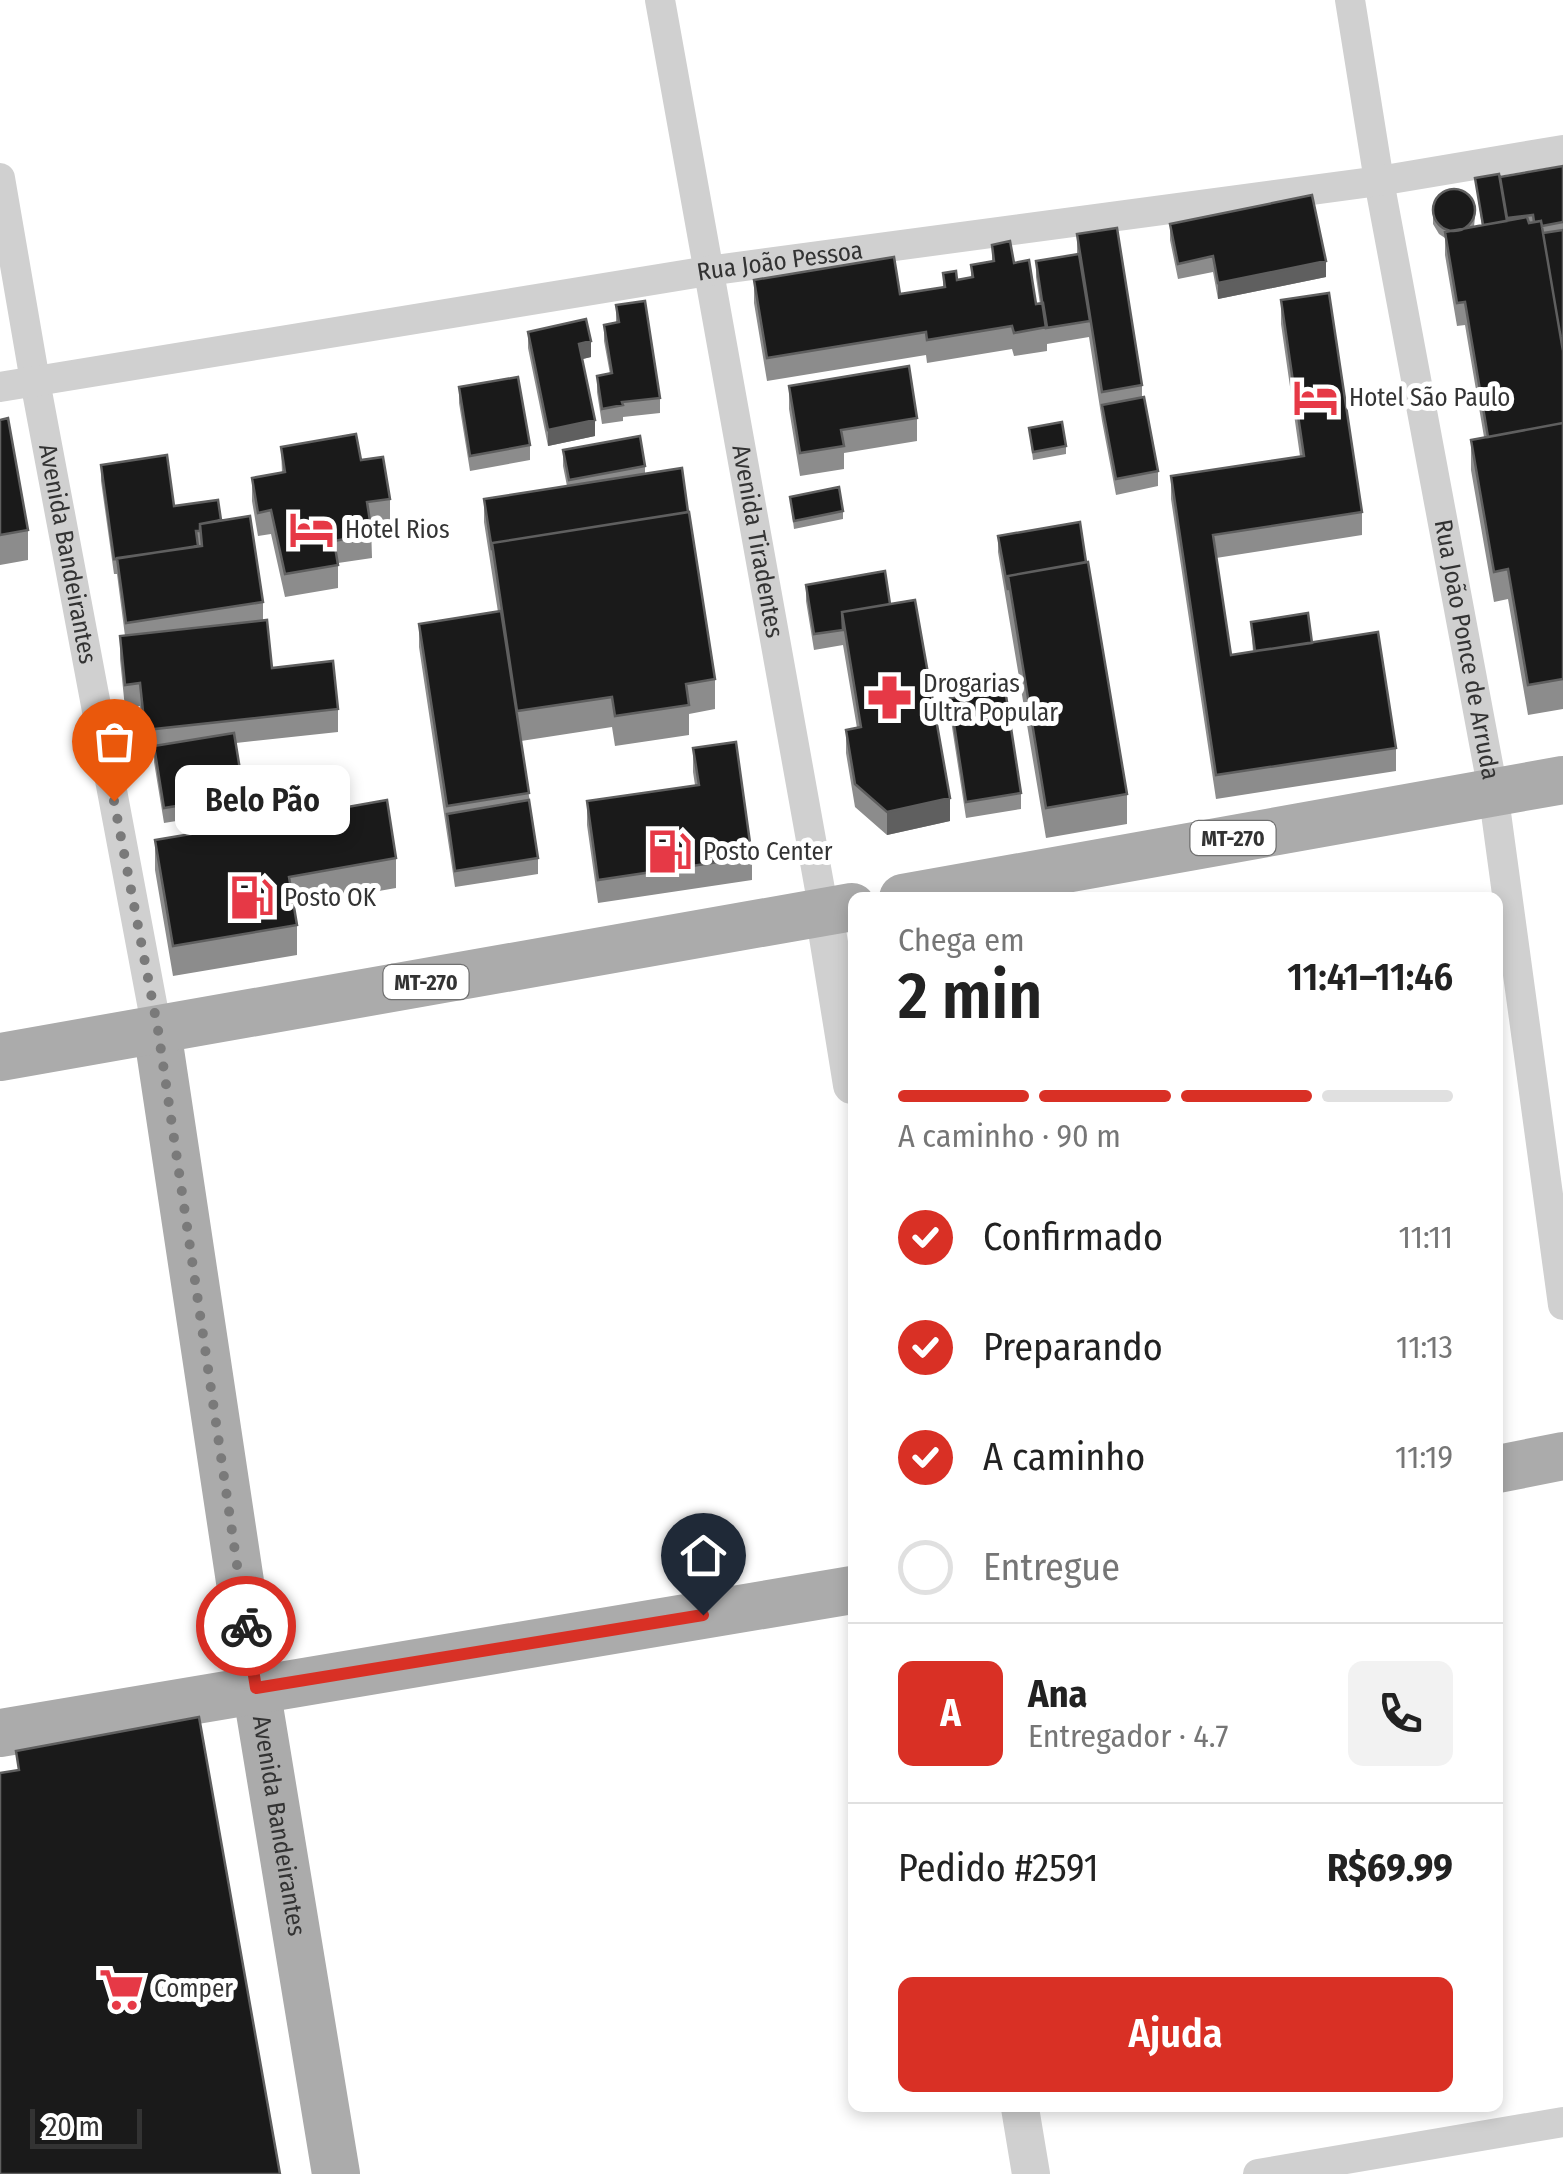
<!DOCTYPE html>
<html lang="pt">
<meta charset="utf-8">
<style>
:root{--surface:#fff;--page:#f2f2f2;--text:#222;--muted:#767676;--line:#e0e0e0;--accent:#d93025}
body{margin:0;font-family:"Fira Sans Condensed",sans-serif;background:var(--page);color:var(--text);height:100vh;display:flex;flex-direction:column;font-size:38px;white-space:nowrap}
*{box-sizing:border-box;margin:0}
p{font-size:32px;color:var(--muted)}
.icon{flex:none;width:55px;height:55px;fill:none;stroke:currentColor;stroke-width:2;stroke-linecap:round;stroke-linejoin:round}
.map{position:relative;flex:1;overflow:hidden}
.panel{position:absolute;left:848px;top:892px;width:655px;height:1220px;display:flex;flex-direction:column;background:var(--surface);border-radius:15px;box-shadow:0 5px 15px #0003}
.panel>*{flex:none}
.scale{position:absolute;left:30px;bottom:25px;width:112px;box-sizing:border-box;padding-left:10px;border:5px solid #333;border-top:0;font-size:28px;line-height:35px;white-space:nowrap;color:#333;-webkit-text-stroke:8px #fff;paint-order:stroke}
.pin{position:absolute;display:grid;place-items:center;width:85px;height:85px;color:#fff;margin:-102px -42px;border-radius:50% 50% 50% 0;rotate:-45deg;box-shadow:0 0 10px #0007}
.pin .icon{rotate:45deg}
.courier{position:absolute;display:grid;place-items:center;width:100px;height:100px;margin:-50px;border:8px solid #d93025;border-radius:50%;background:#fff;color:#222;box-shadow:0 2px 12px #0007}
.bubble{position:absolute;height:70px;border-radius:15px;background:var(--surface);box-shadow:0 5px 15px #0003;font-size:32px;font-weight:600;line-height:70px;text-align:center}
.summary em{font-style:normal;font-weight:600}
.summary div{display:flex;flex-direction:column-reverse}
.summary{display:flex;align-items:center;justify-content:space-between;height:170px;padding:0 50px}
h1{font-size:65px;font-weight:600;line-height:75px}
.bar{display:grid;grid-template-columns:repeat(4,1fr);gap:15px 10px;align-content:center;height:120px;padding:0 50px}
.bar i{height:12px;border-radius:8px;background:var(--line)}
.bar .current{background:var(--accent)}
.bar p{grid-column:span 4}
.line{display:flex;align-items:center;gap:25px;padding:0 50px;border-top:2px solid var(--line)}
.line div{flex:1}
.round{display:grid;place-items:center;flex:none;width:105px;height:105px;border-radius:15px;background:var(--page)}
ol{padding:0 50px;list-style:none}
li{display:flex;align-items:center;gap:30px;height:110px}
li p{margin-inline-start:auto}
li .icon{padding:10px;border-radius:50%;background:var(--accent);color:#fff;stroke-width:4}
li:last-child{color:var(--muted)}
li i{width:55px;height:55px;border:5px solid var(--line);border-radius:50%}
.cta{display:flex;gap:20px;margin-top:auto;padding:20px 50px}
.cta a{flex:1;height:115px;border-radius:15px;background:var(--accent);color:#fff;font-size:40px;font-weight:600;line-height:115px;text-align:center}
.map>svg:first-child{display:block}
</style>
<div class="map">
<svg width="1563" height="2174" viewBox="0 0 1563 2174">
<rect width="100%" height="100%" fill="#fff"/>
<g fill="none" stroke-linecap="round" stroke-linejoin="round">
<g stroke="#d0d0d0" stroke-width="30">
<path id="s1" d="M660,0L824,912"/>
<path id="s2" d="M1350,0L1379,181L1493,791L1563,1305"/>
<path id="s3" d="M0,178L35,381L157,1030"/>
<path id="s4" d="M0,387L708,271L1379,181L1563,150"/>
<path d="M1258,2174L1563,2122"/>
</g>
<path stroke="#d0d0d0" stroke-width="38" d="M824,912L852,1085
M1020,2108L1031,2174"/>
<g stroke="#ababab" stroke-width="48">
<path d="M903,898L1563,780"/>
<path id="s5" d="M157,1030L256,1688L336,2174"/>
<path d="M0,1057L852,907"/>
<path d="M1498,1469L1563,1456"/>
<path d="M0,1733L852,1590"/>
</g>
</g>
<path fill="#8c8c8c" d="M1563,166V709L1528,715L1508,599L1494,602L1471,470V440L1484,437L1465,325L1457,326L1445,255V238L1439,234L1433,224V204L1476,206L1474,227L1482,226L1475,178L1500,185Z
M1170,224L1326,277L1218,299L1213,272L1178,279L1170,240Z
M1077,234L1142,385V397L1158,471V486L1116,495L1102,421L1089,337L1047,344V351L1014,356L1012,349L927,363L926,355L767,381L754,303V280L900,294L943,287V273L957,280L971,278V265L992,261V245L1014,263L1036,304H1040L1036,277V261L1077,255Z
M1281,300L1362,512V535L1216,558L1231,655L1253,652L1251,622L1396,748V771L1216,799L1171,499V476L1300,456L1281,324Z
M616,305L660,398V413L623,417V421L602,424L597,392V376L610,374L604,341V325L616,323Z
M528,332L591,357L582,359L595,436L548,446L528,348Z
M789,386L917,418V441L844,453V469L800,476L789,409Z
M459,387L530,445V460L470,471L459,403Z
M0,420L28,530V560L0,565Z
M1029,428L1066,446V454L1033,460Z
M281,447L361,460L390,499V522L371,525L372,558L338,563V588L285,597L271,534L258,536L252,501V478L282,473Z
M563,450L645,466V473L715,679V709L689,714V735L615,746L612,727L521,741L538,858V874L455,887L419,647V624L498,612L484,522V499L567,486L563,466Z
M101,465L174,506L221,520L263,602V620L272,668L338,709V732L236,743L243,788V804L201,811V817L164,823L154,762V752L145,753L140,706L125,708L120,659V636H125L117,574H114L101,481Z
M790,497L843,511V519L794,529Z
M998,536L1127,794V824L1046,838L998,552Z
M806,585L890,604L950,821L887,835L855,807L846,753V730L857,728L843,645L814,650L806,601Z
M950,698L1021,793V809L966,818L950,714Z
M693,748L752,857V880L598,903L587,825V801L695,785L693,772Z
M314,813L396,858V888L293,906L297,925V955L173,976L155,870V840Z"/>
<path fill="#5f5f5f" d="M1326,261V277L1218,299V283Z
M591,341V357L579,360V344Z
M595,420V436L548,446V430Z
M950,798V821L887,835V812Z"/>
<path fill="#1a1a1a" stroke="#5f5f5f" stroke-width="2.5" d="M1563,166V222L1542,226L1541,221L1534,222L1533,215L1507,218L1500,177Z
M1499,174L1507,221L1483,225L1475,178Z
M1433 210a21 21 0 1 1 42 0a21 21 0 1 1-42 0Z
M1312,195L1326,261L1218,283L1213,256L1178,264L1170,224Z
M1527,217L1529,223L1541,221L1563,351V423L1488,437L1465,302L1457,303L1445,232Z
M1117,228L1142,385L1102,392L1077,234Z
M1563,230V351L1543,233Z
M1010,241L1014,263L1029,260L1036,304L1043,303L1047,327L1014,333L1012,326L927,340L926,332L767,358L754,280L894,257L900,294L945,287L943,273L956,271L957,280L973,277L971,265L994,261L992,245Z
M1079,254L1090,321L1046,328L1036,261Z
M1329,293L1362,512L1213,535L1231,655L1378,632L1396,748L1216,775L1171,476L1304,456L1281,300Z
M645,301L660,398L622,402L623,405L602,409L597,376L612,373L604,325L619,322L616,305Z
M586,319L591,341L579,344L595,420L548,430L528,332Z
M909,366L917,418L841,430L844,446L800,453L789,386Z
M518,377L530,445L470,456L459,387Z
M1144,397L1158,471L1116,479L1102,405Z
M8,418L28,530L0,535V420Z
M1062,422L1066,446L1033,452L1029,428Z
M1563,423V679L1528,685L1508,569L1494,572L1471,440Z
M356,434L361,460L383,457L390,499L367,502L372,534L334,541L338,565L285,574L271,510L258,513L252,478L285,472L281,447Z
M640,436L645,466L569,480L563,450Z
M167,455L174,506L218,500L221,520L200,524V531H196L198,546L114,559L101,465Z
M682,468L688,512L492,543V550L484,499Z
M839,487L843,511L794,521L790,497Z
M689,512L715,679L686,684L689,705L615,716L612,697L517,711L492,543Z
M250,516L263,602L126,623L117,558L202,546L200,524Z
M1080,522L1086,562L1008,576V590L998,536Z
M1088,562L1127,794L1046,808L1008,576Z
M885,571L890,604L842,612L843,630L814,634L806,585Z
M915,600L950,798L887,812L855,784L846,730L861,727L842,612Z
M501,611L529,793L447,806L419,624Z
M1308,613L1312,643L1255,651L1251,622Z
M267,620L272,668L333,661L338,709L145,730L140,683L125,685L120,636Z
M1005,689L1021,793L966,802L950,698Z
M234,733L243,788L200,796L201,802L164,808L154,746Z
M736,742L752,857L598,880L587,801L699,785L693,748Z
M387,800L396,858L289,877L297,925L173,946L155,840L297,816L298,809L304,805L310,807L314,813Z
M529,800L538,858L455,871L447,814Z
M199,1717L280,2174H0V1773L19,1770L16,1751Z"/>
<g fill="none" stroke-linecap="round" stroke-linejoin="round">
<path stroke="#7a7a7a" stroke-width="10" stroke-dasharray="0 18" d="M114,801L158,1030L246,1626"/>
<path stroke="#d93025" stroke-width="12" d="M246,1626L256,1688L703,1615"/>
</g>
<defs>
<symbol id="hotel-bare" viewBox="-9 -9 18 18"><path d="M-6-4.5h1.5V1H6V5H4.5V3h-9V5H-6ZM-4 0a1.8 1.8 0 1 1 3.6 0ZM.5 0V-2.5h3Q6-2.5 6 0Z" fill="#e63946" stroke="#fff" stroke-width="2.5" paint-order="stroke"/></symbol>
<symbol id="pharmacy-bare" viewBox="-9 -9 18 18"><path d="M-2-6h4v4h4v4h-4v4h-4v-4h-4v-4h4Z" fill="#e63946" stroke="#fff" stroke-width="2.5" paint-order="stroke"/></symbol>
<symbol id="fuel-bare" viewBox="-9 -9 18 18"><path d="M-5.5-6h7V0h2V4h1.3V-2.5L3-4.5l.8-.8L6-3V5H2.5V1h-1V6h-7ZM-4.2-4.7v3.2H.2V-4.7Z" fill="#e63946" stroke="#fff" stroke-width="2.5" paint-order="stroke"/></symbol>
<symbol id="supermarket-bare" viewBox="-9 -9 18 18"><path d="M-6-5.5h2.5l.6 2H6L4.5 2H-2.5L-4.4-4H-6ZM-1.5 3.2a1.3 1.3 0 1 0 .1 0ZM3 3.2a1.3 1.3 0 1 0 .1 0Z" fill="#e63946" stroke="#fff" stroke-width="2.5" paint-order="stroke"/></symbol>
</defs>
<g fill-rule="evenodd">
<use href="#hotel-bare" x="1284" y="366" width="63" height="63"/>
<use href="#hotel-bare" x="280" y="498" width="63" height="63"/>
<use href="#pharmacy-bare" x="858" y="666" width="63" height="63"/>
<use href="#fuel-bare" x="638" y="820" width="63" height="63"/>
<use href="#fuel-bare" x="220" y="866" width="63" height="63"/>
<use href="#supermarket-bare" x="90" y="1958" width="63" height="63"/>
</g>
<g text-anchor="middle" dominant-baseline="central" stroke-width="10" stroke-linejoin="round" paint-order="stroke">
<g fill="#fff" stroke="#707070" stroke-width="2.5">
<rect x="1190.5" y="821" width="85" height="34" rx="8"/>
<rect x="383.5" y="965" width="85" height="34" rx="8"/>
</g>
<g font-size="22" font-weight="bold" fill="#333">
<text x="1233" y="838">MT-270</text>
<text x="426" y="982">MT-270</text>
</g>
<g font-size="25" fill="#333" stroke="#fff">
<text stroke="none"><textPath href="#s4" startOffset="790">Rua João Pessoa</textPath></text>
<text stroke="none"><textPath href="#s1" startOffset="550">Avenida Tiradentes</textPath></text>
<text stroke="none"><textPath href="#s3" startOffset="382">Avenida Bandeirantes</textPath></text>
<text stroke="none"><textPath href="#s2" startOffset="660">Rua João Ponce de Arruda</textPath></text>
<text stroke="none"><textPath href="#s5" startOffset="805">Avenida Bandeirantes</textPath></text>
</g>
<g font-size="25" fill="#333" stroke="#fff" text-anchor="start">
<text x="1349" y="398">Hotel São Paulo</text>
<text x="345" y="530">Hotel Rios</text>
<text x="923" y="684">Drogarias<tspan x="923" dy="29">Ultra Popular</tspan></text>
<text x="703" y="852">Posto Center</text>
<text x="284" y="898">Posto OK</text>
<text x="154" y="1989">Comper</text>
</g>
</g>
</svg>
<div class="scale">20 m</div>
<div class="pin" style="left:114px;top:801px;background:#ea580c"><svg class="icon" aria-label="bag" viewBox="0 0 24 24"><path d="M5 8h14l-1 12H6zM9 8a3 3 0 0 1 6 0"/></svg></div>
<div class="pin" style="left:703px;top:1615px;background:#1f2937"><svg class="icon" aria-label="home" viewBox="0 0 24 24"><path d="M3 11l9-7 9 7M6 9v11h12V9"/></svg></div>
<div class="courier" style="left:246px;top:1626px"><svg class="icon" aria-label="bike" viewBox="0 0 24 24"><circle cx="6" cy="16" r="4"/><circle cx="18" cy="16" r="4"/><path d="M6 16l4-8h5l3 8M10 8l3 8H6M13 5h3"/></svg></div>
<div class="bubble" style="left:175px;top:765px;width:175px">Belo Pão</div>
<section class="panel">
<div class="summary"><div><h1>2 min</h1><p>Chega em</p></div><em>11:41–11:46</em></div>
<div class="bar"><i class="current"></i><i class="current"></i><i class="current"></i><i></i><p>A caminho · 90 m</p></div>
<ol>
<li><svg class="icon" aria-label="check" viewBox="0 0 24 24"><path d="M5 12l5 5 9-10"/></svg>Confirmado<p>11:11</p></li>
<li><svg class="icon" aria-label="check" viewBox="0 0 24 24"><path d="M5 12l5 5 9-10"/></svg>Preparando<p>11:13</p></li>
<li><svg class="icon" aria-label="check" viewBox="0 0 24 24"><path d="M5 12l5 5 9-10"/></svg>A caminho<p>11:19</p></li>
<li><i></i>Entregue</li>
</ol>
<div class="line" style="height:180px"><b class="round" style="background:var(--accent);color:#fff">A</b><div><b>Ana</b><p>Entregador · 4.7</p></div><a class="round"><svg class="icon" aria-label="phone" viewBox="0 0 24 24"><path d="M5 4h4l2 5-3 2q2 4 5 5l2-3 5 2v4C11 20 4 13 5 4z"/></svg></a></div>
<div class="line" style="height:130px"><div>Pedido #2591</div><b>R$69.99</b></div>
<div class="cta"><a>Ajuda</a></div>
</section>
</div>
